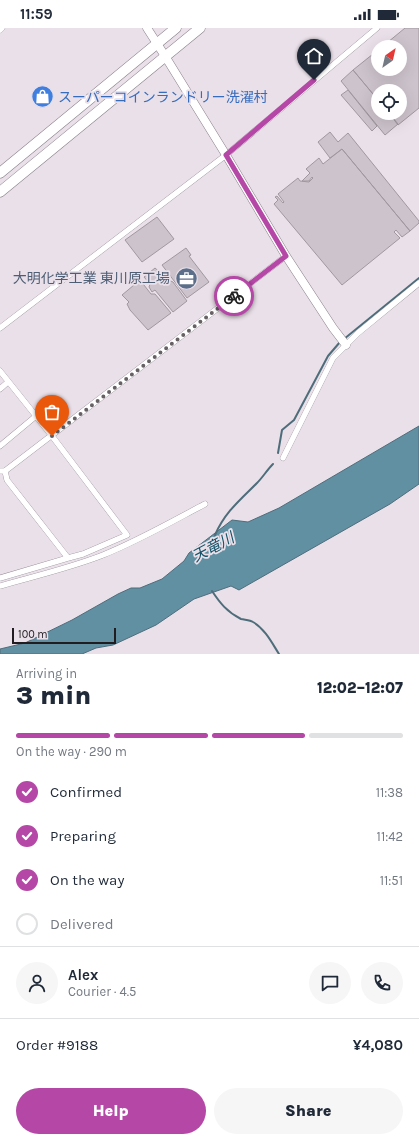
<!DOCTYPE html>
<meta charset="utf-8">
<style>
:root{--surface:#fff;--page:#f6f6f7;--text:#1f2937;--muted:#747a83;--line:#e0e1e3;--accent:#b547a6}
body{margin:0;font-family:Karla,"Noto Sans JP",sans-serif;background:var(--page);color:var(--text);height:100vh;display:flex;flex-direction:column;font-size:15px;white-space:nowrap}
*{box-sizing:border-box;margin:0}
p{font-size:13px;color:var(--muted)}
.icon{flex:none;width:22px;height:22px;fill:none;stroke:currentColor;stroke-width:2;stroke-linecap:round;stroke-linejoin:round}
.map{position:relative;height:626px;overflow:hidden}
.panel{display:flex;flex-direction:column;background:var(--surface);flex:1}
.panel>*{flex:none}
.needle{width:26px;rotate:34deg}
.fabs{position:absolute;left:371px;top:12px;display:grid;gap:8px}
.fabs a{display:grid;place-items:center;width:36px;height:36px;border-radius:50%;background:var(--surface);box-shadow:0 4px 16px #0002;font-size:20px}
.scale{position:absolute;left:12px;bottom:10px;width:104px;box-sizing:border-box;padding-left:4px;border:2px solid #201c1f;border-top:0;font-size:11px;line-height:14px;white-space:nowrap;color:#201c1f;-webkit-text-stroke:3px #eae0e9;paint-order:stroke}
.pin{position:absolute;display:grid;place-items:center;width:34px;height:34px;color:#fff;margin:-41px -17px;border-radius:50% 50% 50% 0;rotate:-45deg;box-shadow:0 0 4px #0007}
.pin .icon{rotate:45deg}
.courier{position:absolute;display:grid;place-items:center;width:40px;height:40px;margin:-20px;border:3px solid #b547a6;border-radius:50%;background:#fff;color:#222;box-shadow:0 1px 5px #0007}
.summary em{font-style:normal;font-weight:800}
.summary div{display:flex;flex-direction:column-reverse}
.summary{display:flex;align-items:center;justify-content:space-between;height:68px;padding:0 16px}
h1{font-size:26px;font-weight:800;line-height:30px}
.bar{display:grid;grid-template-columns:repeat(4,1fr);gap:6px 4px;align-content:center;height:48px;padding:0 16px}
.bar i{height:5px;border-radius:3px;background:var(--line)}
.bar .current{background:var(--accent)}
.bar p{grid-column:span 4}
.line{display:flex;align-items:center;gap:10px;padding:0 16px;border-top:1px solid var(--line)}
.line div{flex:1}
.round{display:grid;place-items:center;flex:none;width:42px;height:42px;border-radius:21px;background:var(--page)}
ol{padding:0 16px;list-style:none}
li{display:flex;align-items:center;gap:12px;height:44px}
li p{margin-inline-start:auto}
li .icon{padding:4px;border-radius:50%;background:var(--accent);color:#fff;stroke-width:4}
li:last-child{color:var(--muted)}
li i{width:22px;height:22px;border:2px solid var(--line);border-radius:50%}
.action{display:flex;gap:8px;margin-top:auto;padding:8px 16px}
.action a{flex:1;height:46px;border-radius:24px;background:var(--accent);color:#fff;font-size:16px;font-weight:800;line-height:46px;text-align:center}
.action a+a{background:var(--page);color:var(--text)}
.status{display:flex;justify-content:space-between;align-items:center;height:28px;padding:0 20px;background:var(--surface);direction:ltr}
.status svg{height:11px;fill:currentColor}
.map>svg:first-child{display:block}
</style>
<div class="status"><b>11:59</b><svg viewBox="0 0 49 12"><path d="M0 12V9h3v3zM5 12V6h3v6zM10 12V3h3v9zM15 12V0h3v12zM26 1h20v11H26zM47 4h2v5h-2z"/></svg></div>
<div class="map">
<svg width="419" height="626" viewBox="0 0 419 626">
<rect width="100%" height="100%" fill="#eae0e9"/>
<path fill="#6290a3" stroke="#4e6d7b" d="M419,398V456L390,476L239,562L231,558L194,571L156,597L113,617L96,620L82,626H0V621L25,615L72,592L118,566L131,560H140L162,551L184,533L189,525L232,492L248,494L279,480Z"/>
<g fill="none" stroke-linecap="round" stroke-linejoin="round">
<path stroke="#4e6d7b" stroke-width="2" d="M344,311L419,250
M278,425L282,402L294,392L328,328L340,314
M215,507C225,484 240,472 257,455C263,449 267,442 273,436
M212,563C220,575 227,584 241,591C245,592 250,592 253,594C265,601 272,615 279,626"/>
</g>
<path fill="#cdc3cc" stroke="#a0979f" d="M405,0H419V80L398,97L389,85H400V63H378V72L353,42L378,22V41H400V19H382Z
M353,42L378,72V85H389L398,96L385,107L341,53Z
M348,62L377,98L372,103L341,67Z
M330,104L338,114L348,105L419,193V195L410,203L342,121L330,130L318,114Z
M342,121L410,203L402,209L396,202L394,204L400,210L342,257L274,176L278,172L275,169L277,168L283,175L284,174L278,166L298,150L300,153L309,154L313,150L312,149L309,153H302L310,145L306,141L319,130L323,136Z
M157,189L174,211L142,234L125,212Z
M186,220L191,227L189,228L209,254L187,270L162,237Z
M155,240L163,247L166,251L173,254L187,273L173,284L155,262L152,264L149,259L150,256L144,249Z
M140,252L151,266H155L171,285L148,302L130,282L127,276L129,274L122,267Z"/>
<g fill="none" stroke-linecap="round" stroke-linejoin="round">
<defs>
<path id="street" d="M0,2L2,0
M0,300L226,127L377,0
M0,343L52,408L127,507L83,526L68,530L7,452L5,443
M0,361L8,354
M0,418L36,388
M283,430L333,330L358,305L419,255
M0,443H5L286,228
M0,550L68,530
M0,558C35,548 70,540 103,527C138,513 171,494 205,476"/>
<path id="secondary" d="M147,0L165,28L226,127L286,228L333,300L346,317"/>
<path id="highway" d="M0,145L176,0
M0,164L200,0"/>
</defs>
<use href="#street" stroke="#887f87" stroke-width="6"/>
<use href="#secondary" stroke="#887f87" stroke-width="9"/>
<use href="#highway" stroke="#887f87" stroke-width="11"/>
<use href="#street" stroke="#fff" stroke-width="5.5"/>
<use href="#secondary" stroke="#fff" stroke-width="8"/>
<use href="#highway" stroke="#fff" stroke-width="10"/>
</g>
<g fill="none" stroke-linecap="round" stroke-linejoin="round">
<path stroke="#676166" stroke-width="4" stroke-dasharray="0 7.2" d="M52,408L234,268"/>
<path stroke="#b547a6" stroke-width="5" d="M234,268L286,228L226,127L314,52"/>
</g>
<defs>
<symbol id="shop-disc" viewBox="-11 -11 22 22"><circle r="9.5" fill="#3f7fe0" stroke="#eae0e9"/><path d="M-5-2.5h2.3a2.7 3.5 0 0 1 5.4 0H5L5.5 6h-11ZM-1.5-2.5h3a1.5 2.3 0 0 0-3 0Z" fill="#fff"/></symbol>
<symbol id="office-disc" viewBox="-11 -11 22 22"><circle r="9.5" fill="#5c6f8a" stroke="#eae0e9"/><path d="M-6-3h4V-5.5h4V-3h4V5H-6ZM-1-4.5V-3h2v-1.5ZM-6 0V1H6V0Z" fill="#fff"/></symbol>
</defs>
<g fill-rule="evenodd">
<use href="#shop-disc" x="30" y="56" width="25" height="25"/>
<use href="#office-disc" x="174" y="238" width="25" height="25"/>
</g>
<g text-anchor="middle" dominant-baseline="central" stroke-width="3.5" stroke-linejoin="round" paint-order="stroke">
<g font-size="14" fill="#366cbe" stroke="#eae0e9" text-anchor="start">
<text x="58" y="69">スーパーコインランドリー洗濯村</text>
</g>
<g font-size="14" fill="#4e5e75" stroke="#eae0e9" text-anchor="end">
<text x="170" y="250">大明化学工業 東川原工場</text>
</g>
<g font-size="15" font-style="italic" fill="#135267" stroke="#eae0e9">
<text transform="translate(213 519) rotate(-28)">天竜川</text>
</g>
</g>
</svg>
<div class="fabs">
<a><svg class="needle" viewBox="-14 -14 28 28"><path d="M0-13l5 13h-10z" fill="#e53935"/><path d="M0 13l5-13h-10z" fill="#747a83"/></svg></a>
<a><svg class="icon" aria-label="locate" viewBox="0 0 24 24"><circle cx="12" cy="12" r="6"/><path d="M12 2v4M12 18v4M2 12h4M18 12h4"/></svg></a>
</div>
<div class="scale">100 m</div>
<div class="pin" style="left:52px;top:408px;background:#ea580c"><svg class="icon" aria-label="bag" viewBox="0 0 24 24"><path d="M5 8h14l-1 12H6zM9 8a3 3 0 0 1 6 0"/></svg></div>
<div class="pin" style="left:314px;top:52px;background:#1f2937"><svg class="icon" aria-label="home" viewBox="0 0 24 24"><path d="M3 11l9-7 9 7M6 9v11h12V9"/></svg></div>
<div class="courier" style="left:234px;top:268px"><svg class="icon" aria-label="bike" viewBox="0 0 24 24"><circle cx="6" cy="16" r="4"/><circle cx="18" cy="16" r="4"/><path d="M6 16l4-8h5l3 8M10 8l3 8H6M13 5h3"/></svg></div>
</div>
<section class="panel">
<div class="summary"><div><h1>3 min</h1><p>Arriving in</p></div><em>12:02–12:07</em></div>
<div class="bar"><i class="current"></i><i class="current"></i><i class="current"></i><i></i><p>On the way · 290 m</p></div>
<ol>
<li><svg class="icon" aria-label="check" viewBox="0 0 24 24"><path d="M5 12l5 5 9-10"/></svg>Confirmed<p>11:38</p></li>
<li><svg class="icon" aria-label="check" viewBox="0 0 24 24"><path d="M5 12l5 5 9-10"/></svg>Preparing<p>11:42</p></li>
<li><svg class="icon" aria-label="check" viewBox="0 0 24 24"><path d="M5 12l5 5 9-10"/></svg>On the way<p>11:51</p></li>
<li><i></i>Delivered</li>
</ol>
<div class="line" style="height:72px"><a class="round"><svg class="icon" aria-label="person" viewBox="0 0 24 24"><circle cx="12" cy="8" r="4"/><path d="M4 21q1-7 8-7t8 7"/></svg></a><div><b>Alex</b><p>Courier · 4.5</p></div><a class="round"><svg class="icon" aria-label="chat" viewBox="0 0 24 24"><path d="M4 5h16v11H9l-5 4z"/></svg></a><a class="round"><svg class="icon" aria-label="phone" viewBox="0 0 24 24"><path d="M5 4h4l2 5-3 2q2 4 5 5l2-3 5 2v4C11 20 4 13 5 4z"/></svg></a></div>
<div class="line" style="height:52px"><div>Order #9188</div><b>¥4,080</b></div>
<div class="action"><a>Help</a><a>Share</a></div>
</section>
